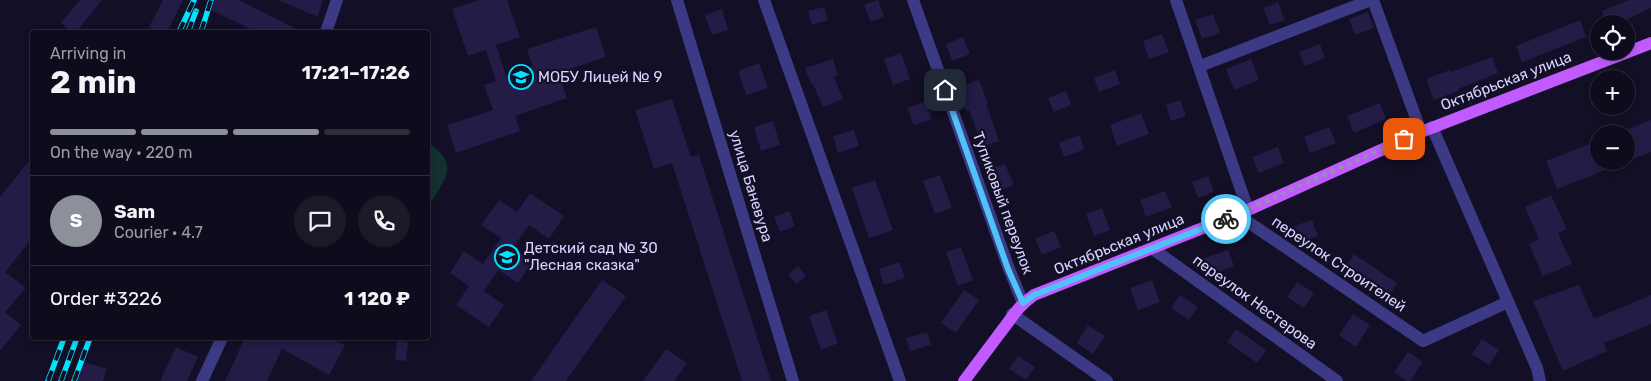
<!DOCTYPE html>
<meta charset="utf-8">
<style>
:root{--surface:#0e0b1c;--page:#1c1929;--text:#f1f3f6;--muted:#9b9ba3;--line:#2e2b3b;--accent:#8c9099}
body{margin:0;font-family:Rubik,sans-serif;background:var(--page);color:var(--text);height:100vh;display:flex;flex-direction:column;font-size:19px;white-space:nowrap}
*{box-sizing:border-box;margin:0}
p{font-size:16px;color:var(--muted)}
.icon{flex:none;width:28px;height:28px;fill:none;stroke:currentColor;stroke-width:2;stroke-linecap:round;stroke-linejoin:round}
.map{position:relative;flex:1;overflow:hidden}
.drawer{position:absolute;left:30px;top:30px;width:400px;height:310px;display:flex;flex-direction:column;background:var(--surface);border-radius:5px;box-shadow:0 2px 8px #0003,0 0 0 1px var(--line)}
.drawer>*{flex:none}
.controls{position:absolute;left:1590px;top:15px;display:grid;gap:10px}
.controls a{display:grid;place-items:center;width:45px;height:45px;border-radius:50%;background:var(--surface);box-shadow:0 2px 8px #0003,0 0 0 1px var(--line);font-size:25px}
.pin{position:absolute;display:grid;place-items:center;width:42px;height:42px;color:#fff;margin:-21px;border-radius:10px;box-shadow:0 2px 8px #0006}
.courier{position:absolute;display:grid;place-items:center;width:50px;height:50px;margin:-25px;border:4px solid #4fc3f7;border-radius:50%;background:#fff;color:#222;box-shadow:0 1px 6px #0007}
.head em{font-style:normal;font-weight:700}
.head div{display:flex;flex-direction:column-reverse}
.head{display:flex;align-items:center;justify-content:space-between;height:85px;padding:0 20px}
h1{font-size:32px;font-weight:700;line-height:38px}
.bar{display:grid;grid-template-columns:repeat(4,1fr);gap:8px 5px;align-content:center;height:60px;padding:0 20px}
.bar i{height:6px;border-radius:4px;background:var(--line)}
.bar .current{background:var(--accent)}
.bar p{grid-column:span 4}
.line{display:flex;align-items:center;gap:12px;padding:0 20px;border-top:1px solid var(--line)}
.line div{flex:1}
.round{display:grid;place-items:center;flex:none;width:52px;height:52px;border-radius:26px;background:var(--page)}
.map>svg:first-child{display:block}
</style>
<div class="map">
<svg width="1651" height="381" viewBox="0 0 1651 381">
<rect width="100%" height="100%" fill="#130f26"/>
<path fill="#12302f" d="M428,143C462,164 444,181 428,207Z"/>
<path fill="#241b47" d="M80,0H102L76,32H72L61,23Z
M163,0H183L167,32H159L149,27Z
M215,0H239L303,32H257L211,10Z
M278,0H323L318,17Z
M479,0H507L520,37L496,45L506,76L533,67L527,49L596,27L606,57L558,73L567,98L515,116L520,131L456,153L447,125L493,110L484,85L496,81L486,50L468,56L452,9Z
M878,0L884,17L871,22L864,5Z
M1629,0H1651V8L1617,24H1607L1602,11Z
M1278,2L1285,20L1270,25L1263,8Z
M824,7L828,20L812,25L808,11Z
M722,9L728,30L712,35L705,15Z
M1368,12L1374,28L1355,35L1349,19Z
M1213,14L1220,33L1202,39L1195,20Z
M1580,20L1586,37L1522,62L1516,46Z
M1162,34L1169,52L1149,59L1143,41Z
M963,37L970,54L952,61L946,44Z
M1320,44L1325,58L1305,66L1299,52Z
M901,53L910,79L893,85L884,59Z
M1492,57L1498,73L1458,89V91L1434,100L1426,79L1450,70L1451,72Z
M833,59L838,75L834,77L843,99L823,107L813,84H811L805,68Z
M1251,59L1259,80L1234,90L1226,69Z
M759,63L768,88L746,95L738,71Z
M1115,70L1120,84L1099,92L1094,78Z
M979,80L988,104H986L999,141L983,147L969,110L966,111L957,87Z
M1066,91L1071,105L1054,112L1048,98Z
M672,99L691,157L699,155L771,381H742L672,163L654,169L635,110Z
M1180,100L1186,116L1171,121L1166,105Z
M926,101L932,119L914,125L907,108Z
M1380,103L1386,119L1354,133L1347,116Z
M1141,113L1149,134L1117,146L1110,125Z
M1651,120V152L1626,162V130Z
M773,121L780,145L761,151L754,127Z
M1329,127L1336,143L1310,153L1304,137Z
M854,130L859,146L838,153L833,136Z
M1079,135L1085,149L1064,157L1059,143Z
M1599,140V161L1626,162L1557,189L1546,161Z
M1278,147L1284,163L1259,173L1252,157Z
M32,157V239L5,272L26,288L5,312L21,325L0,351V197Z
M1005,164L1014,185L998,191L989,169Z
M940,175L952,208L935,214L923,181Z
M1208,176L1214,192L1198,198L1192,182Z
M875,180L893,230L869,238L852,188Z
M1165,191L1172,207L1146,217L1140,200Z
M530,193L564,216L549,239L529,225L513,248L533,262L518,283L498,270L484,291L504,305L489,327L456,305L469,286L450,273L464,251L483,264L501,238L481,225L499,200L517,212Z
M1551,195L1567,229L1558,233L1572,264L1543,276L1529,244L1539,239L1525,207Z
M1102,208L1110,230L1094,236L1086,214Z
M789,211L795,226L780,232L774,217Z
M1312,220L1318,236L1300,243L1294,226Z
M1054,231L1061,247L1042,255L1035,239Z
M961,247L973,280L958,286L946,252Z
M1228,250L1234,266L1209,276L1202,259Z
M1354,254L1397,283L1388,298L1344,269Z
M899,262L905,278L884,285L879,269Z
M798,266L806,276L796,284L788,274Z
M602,280L626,296L566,381H531Z
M1152,280L1160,302L1138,310L1130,288Z
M1297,282L1314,293L1304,308L1287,297Z
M1579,285L1594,319L1651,295V324L1604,343L1607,351L1563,371L1533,301Z
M964,290L979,300L956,333L941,323Z
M1180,295L1198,307L1189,320L1171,308Z
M826,310L838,343L821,350L809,316Z
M1353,314L1370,325L1356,347L1339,335Z
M1088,325L1105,336L1093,354L1077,343Z
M1236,329L1266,350L1257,363L1227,342Z
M927,332L931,345L910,351L906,338Z
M245,338H330L345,345L329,375L282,349L267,381H225Z
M1482,339L1499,350L1489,365L1472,354Z
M397,340L408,342L406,361L395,360Z
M176,347L198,357L187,381H160Z
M666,349L687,363L674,381H643Z
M1408,352L1423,362L1410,381H1407L1394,372Z
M1018,356L1035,367L1026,380L1009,369Z
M81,361L107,369L103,381H74Z"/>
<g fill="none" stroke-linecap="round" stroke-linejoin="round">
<path stroke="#3d3a85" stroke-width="12" d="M677,0L793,381
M764,0L900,381
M913,0L1009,269L1023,303
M1176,0L1248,210
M1373,0L1421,132
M326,32L337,0
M1200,66L1371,0
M1432,127L1537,368L1540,381
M1238,215L1423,341L1508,302
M1153,249L1337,381
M1012,314L1107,381
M202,381L222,338"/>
<path stroke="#c25bff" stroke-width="12" d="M964,381C976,365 988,349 1000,333C1013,317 1016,308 1034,295L1248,210L1421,132L1651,43"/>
<defs>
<path id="rail" d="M179,32L194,0
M188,32L196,11
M201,32L211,0
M48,381L64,338
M61,381L77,338
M74,381L90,338"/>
</defs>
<use href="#rail" stroke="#00e5ff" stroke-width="5.5"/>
<use href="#rail" stroke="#130f26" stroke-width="4" stroke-dasharray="11" stroke-linecap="butt"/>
</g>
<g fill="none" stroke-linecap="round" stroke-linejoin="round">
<path stroke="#948fb3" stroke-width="5" stroke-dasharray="0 9" d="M1226,219L1404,139"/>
<path stroke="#4fc3f7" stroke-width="6" d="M945,90L1008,269L1023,303L1034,295L1226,219"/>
</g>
<defs>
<symbol id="school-ring" viewBox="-11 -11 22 22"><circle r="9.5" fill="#130f26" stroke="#00e5ff" stroke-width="1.5"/><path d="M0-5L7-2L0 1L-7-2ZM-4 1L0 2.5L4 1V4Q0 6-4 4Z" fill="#00e5ff"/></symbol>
</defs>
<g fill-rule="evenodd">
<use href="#school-ring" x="507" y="63" width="28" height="28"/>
<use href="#school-ring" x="493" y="243" width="28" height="28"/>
</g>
<g text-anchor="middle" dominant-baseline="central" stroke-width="4.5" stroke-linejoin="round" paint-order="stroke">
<g font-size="15" fill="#d9d4ff" stroke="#130f26" text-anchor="start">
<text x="538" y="77">МОБУ Лицей № 9</text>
<text x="524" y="248">Детский сад № 30<tspan x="524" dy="17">"Лесная сказка"</tspan></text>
</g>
<g font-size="15" fill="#d9d4ff" stroke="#130f26">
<text transform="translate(1506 81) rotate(-21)">Октябрьская улица</text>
<text transform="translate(751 186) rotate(73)">улица Баневура</text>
<text transform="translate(1003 203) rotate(70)">Тупиковый переулок</text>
<text transform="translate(1119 244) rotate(-22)">Октябрьская улица</text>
<text transform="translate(1339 264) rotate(34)">переулок Строителей</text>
<text transform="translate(1255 302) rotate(36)">переулок Нестерова</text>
</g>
</g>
</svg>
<div class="controls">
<a><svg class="icon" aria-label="locate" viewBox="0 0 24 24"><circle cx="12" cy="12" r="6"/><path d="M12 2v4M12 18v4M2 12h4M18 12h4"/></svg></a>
<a>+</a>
<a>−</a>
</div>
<div class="pin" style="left:1404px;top:139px;background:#ea580c"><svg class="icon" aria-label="bag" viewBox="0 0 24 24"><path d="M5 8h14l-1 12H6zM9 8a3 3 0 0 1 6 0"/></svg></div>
<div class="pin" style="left:945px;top:90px;background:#1f2937"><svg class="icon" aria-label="home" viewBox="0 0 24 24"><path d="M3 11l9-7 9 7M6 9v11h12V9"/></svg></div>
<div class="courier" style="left:1226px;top:219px"><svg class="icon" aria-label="bike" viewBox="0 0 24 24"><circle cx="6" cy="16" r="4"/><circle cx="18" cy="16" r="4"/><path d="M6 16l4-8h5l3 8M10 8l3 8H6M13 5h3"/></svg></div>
<section class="drawer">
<div class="head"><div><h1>2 min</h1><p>Arriving in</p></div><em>17:21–17:26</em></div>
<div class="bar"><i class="current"></i><i class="current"></i><i class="current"></i><i></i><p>On the way · 220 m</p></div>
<div class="line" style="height:90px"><b class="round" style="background:var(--accent);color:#fff">S</b><div><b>Sam</b><p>Courier · 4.7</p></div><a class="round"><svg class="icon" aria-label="chat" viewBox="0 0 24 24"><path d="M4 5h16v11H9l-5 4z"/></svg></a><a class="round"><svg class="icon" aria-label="phone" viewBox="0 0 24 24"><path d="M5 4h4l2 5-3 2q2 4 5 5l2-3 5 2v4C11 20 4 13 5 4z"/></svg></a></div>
<div class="line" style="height:65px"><div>Order #3226</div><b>1 120 ₽</b></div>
</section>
</div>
